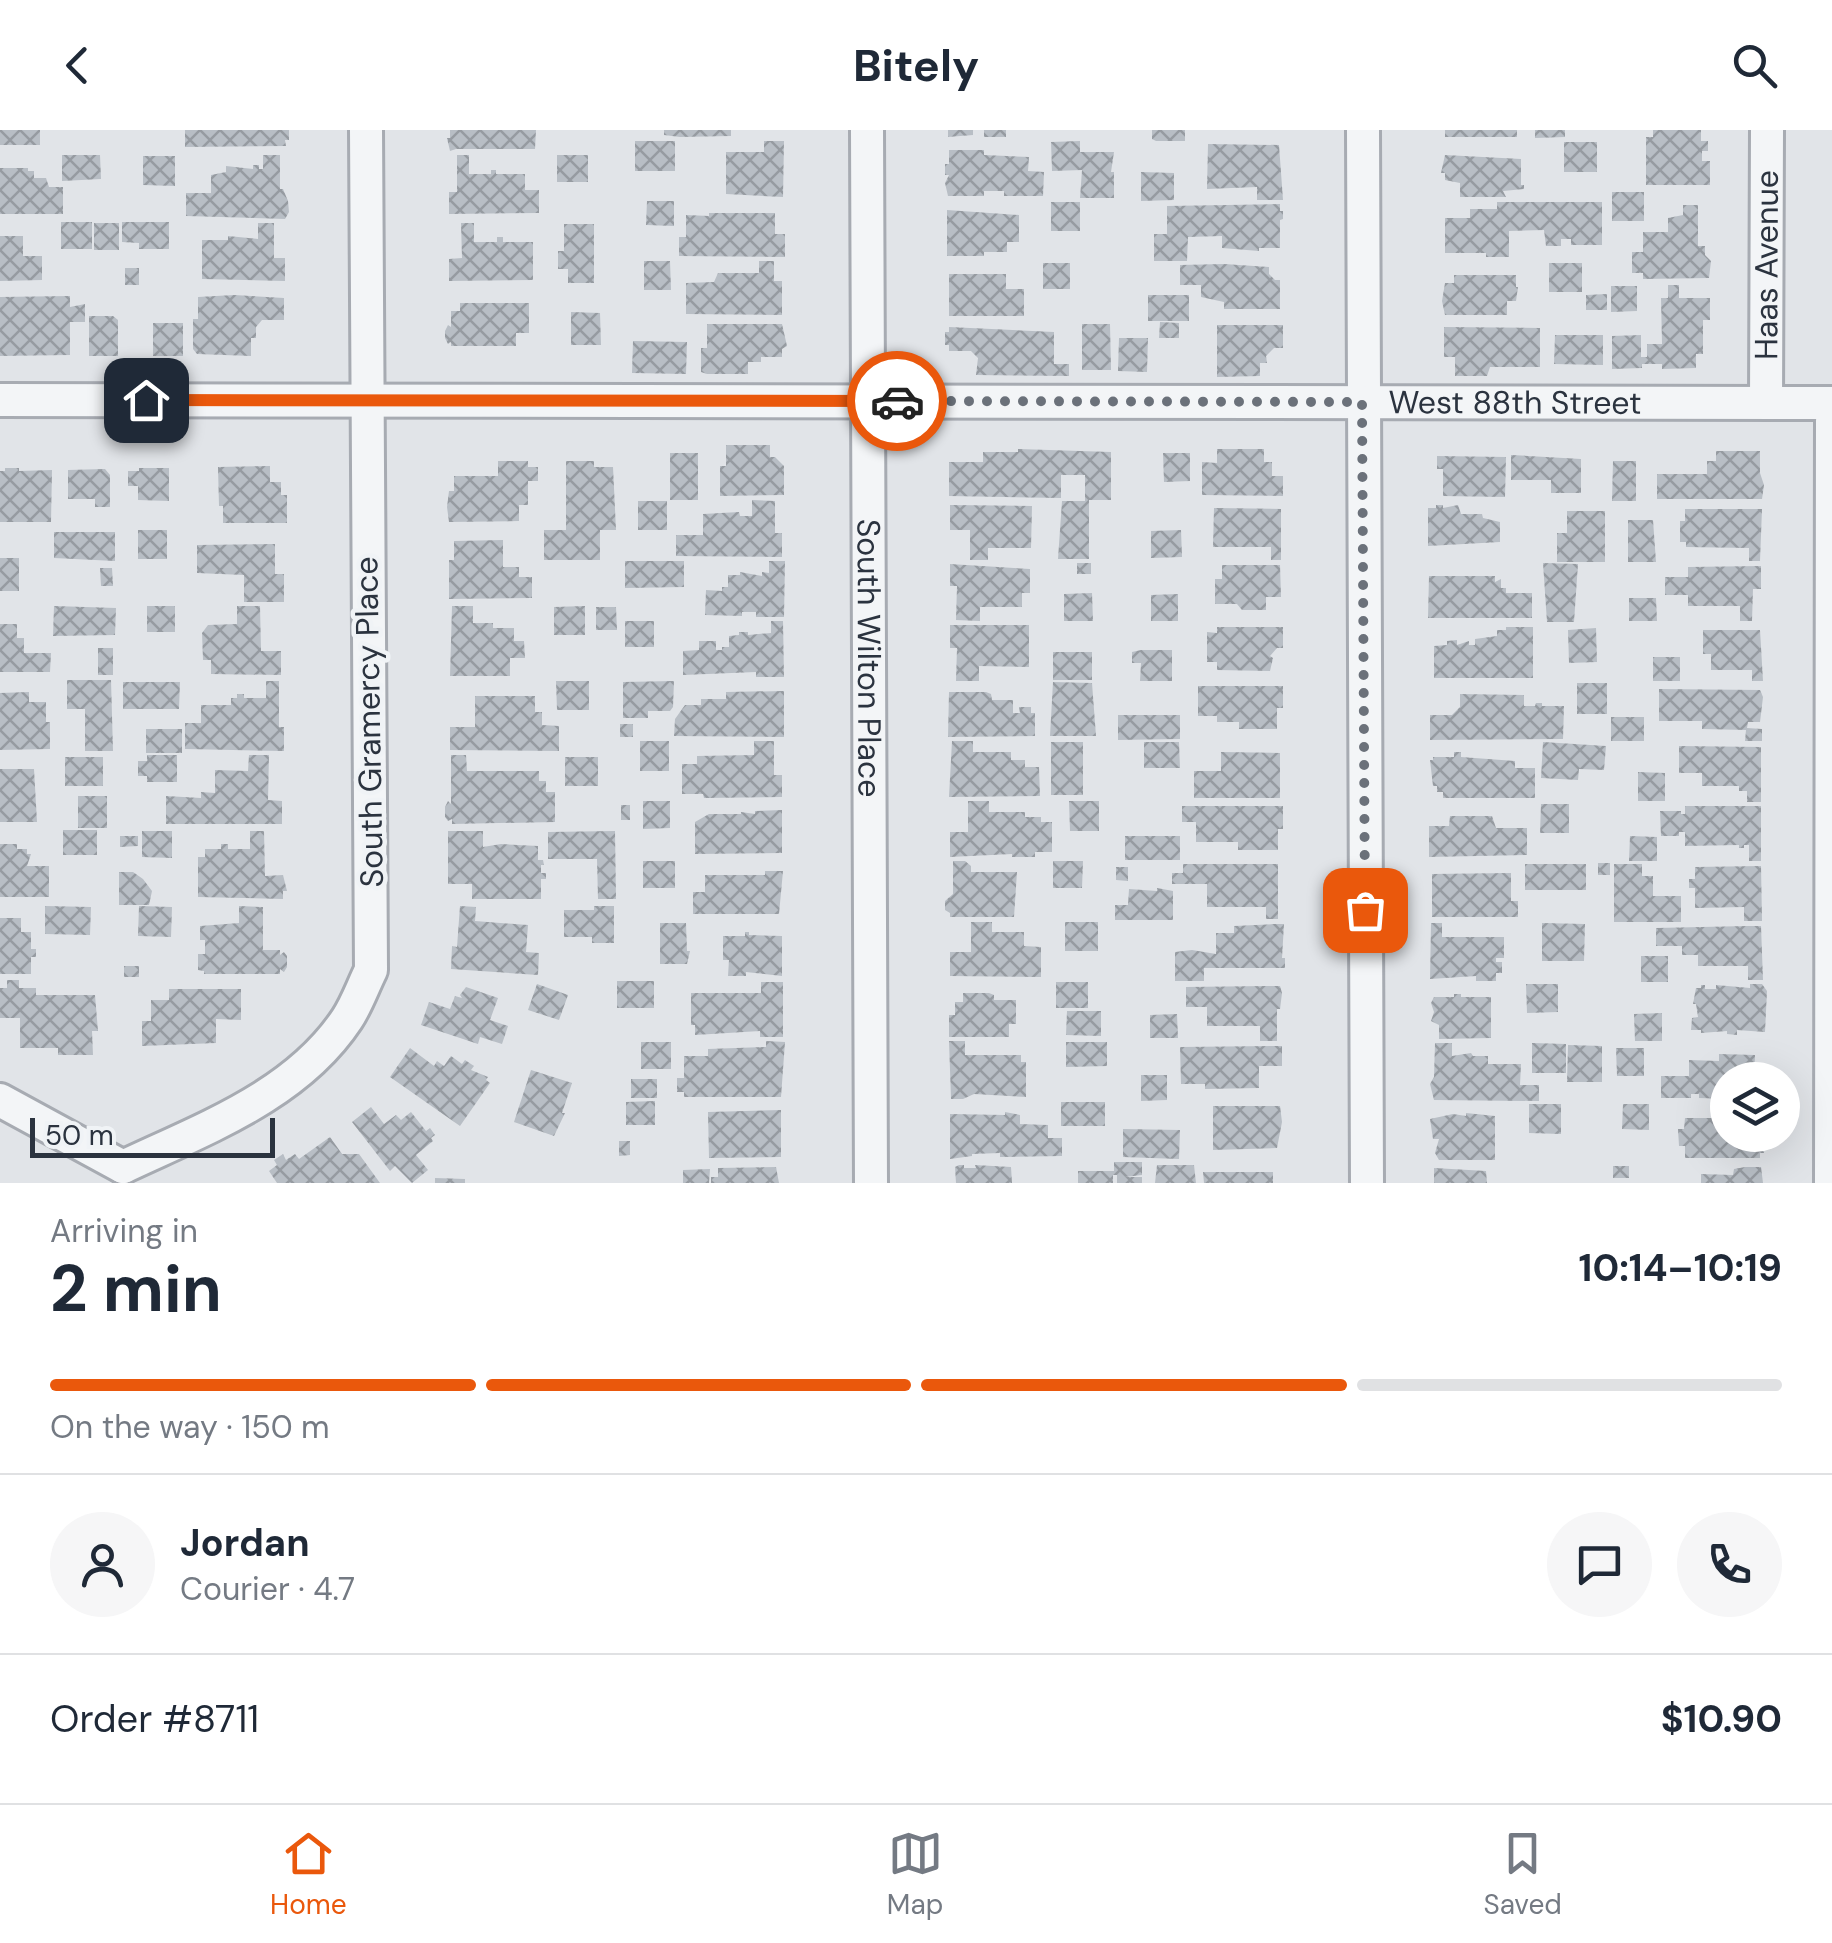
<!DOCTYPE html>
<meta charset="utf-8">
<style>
:root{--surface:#fff;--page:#f6f6f7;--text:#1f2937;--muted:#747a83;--line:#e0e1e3;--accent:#ea580c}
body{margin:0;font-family:"DM Sans",sans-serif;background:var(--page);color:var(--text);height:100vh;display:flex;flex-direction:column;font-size:38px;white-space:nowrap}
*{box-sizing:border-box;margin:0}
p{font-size:32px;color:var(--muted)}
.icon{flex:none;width:55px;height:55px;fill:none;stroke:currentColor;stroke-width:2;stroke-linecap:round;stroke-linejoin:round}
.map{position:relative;height:1053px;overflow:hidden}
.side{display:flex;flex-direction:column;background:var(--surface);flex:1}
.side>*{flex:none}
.buttons{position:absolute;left:1710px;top:932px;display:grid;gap:20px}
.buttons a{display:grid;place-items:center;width:90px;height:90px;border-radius:50%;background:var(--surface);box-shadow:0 10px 40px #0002;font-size:50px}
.scale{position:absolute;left:30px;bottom:25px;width:245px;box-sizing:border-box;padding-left:10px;border:5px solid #2b333f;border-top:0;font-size:28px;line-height:35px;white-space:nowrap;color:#2b333f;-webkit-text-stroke:8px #f0f3f6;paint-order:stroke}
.pin{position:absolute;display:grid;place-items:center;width:85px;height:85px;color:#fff;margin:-42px;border-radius:20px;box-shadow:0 5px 15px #0006}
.courier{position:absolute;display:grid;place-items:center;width:100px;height:100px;margin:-50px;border:8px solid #ea580c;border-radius:50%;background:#fff;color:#222;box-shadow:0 2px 12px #0007}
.summary em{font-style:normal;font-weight:700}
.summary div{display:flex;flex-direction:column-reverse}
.summary{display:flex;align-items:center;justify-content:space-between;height:170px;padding:0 50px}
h1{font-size:65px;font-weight:700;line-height:75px}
.bar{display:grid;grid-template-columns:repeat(4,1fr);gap:15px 10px;align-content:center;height:120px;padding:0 50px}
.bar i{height:12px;border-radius:8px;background:var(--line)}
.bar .on{background:var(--accent)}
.bar p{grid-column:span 4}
.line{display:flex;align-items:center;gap:25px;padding:0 50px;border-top:2px solid var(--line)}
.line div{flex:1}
.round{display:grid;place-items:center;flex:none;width:105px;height:105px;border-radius:52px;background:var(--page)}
header{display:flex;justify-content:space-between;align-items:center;height:130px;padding:0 50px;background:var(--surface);font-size:45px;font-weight:700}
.menu{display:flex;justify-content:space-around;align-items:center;height:140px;border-top:2px solid var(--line);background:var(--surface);font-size:28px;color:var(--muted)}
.menu a{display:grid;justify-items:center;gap:5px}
.menu .on{color:var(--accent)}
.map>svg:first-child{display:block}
</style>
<header><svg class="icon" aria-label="back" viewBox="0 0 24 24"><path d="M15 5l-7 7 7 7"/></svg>Bitely<svg class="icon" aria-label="search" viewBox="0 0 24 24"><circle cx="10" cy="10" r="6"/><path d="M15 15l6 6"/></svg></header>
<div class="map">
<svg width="1832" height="1053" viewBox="0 0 1832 1053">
<defs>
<pattern id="building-cross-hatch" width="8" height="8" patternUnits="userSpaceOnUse" patternTransform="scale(2.5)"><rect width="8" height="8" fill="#b8bec5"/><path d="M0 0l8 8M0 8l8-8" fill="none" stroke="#969ba1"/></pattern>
</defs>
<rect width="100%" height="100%" fill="#e1e4e8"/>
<path fill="url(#building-cross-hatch)" d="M0,0H40V15H0Z
M185,0H289V10H285L286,16L185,17Z
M450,0H536L535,19H456L450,21L447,8H450Z
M664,0H731V6L680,7L664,5Z
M948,0H973V5L948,7Z
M984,0H1006V7H984Z
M1152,0H1185V11H1156L1152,9Z
M1445,0H1517V7H1445Z
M1535,0H1565V7L1535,8Z
M1653,0H1701V11H1708V21H1702V31H1710V55H1646V7H1653Z
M635,11H675V41H635Z
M764,11H784L783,67L726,64V22H764Z
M1080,11V22H1114L1111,42H1114V68H1080L1082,40L1052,41L1051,12Z
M1564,12H1597V42H1564Z
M1208,14L1279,15L1283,70H1257V57L1207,59Z
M949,20H984V25L1029,27L1028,41L1044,42L1043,66H1004V61H984V66H948L945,53L949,45H945V34H949Z
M62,25H100L101,49L62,51Z
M263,25H280V59H283L288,71L289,82L285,89L186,86V63H211V45L226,42V36L253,39V35H259V39H263Z
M457,25H469V44H491V40H496V44H525V60H539V83L449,84V62H457Z
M557,25H588V52H557Z
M1445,25L1521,29V55H1524V59L1503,61L1506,67H1460V53L1445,50V43H1441Z
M143,26H175V56L143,55Z
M0,38H28V41H34V48H46L49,57H63V84H0Z
M1141,42L1174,43V70L1141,71Z
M1612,62H1644V91H1612Z
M647,71H674V96L646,95Z
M1051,72H1080V101H1051Z
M1497,72H1602V115H1571V109H1561V116H1546L1544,100L1509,101V127H1486V123H1445V88H1470V79H1497Z
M1280,74V81H1283V89L1280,90V118H1259V121L1222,118V106L1188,107L1187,131H1154V104H1167V76Z
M1683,75H1698V116H1705V125L1711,131L1709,148L1643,149V143H1632V122H1643V102H1668V88L1683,85Z
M947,80L1019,85V112H1007V122H984V126H947Z
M709,83H775V104H785V127L679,126V107H686V85L709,86Z
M61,92H92V119H61Z
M122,92H169V119H139V113L122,112Z
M94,93H119V120H94Z
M258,93H274V128H285V151L202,149V110H228V106L258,109Z
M461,93H474V112H497V107H503V112H533V150L449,151V129L462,128Z
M564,94H594V153H568V139H558V121H564Z
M0,106H23V126H42V150L0,151Z
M644,131H670L671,160H644Z
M759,131H774V151H782V185L686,184V153L714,152L718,143H759Z
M1043,133H1070V159H1043Z
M1549,133H1582V162H1549Z
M1224,134L1269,137V144L1275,150H1280V179H1224V172L1201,167V155H1180V135Z
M125,138H139V155H125Z
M949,144H1006V159H1024V186H949Z
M1454,145H1516V157H1518L1516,171H1507V185H1445L1442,171L1445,153H1454Z
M1668,155H1679V168H1710V190H1703V224H1696V238L1662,239V234H1642V238L1612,239V206L1641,205V227H1647V214H1662L1661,168H1668Z
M1611,156H1637V181L1611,182Z
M1607,164V180H1586V165Z
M234,165L284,168V190H262L256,197V208H251V226L197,224L193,219V189H198V167Z
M1148,165H1189V191H1148Z
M70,166V177L85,174V192H70V225L0,226V167Z
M460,173H529V203H516V216H451V212L448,214L445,208V201L448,195L451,197V181H460Z
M571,182L600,183L601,215H571Z
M89,186H113L118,190V226H89Z
M1160,192L1179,193V208H1159Z
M153,193H183V226H153Z
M707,194H782L787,216L782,219V227H761V232H748V244H707L701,242V218H707Z
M1082,194H1110L1111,240H1082Z
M1217,195H1283V218H1274L1266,226L1267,233H1260V246L1217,247Z
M949,197L1054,202V234H1069V246L976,245L978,228L971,221H949V215H945V202H949Z
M1444,197L1540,198V237H1490L1487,246H1455V227H1444Z
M1555,205H1603V235L1554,234Z
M1119,208H1148L1147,242L1118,241Z
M633,211L687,212L686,244L632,243Z
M726,315H770V327H775L784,336V365L720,366V336H726Z
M1018,319L1111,322V370H1089V429H1058L1062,371H1085V345H1061V368L949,366V332H983V322H1018Z
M1217,319H1264V332H1272V346H1283V366L1202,365V332L1217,333Z
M1716,321H1760V343L1764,355L1762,369H1657V344H1707V331H1716Z
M670,323H698V370H670Z
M1163,323H1190V351L1164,352Z
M1511,325L1581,329V363H1551V350H1511Z
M1437,326L1506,327L1505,367L1443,366V339H1437Z
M498,331H528V337H538V351H528V375H519V391L449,392L447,377L449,361H454V346H498Z
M566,331H594V337H613L616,400H600V430H544V400H566Z
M1613,331H1636V371H1612Z
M270,336V352H281V365H287V393H223V376H219L218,337Z
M5,338H19V341L52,340L51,392H0V341H5Z
M139,338H169V371L138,370V356H128V341H139Z
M105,339L110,345V377H95V369H68V340Z
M752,370L775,371V403H782V427L676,426V405H703V384L739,382L740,386H752Z
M638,371H667V400H638Z
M950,375L1032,376L1031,418H988V430H970V400H950Z
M1436,375H1443V378L1458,375L1461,384H1482L1483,388L1500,392V412L1428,416V378H1436Z
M1214,378L1281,379V430H1271V417H1213Z
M1685,379H1762L1760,431H1749V418L1686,417V412H1680V391H1685Z
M1567,381H1605V432H1557V403H1567Z
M1628,390H1653L1656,432H1628Z
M138,400H167V429H138Z
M1181,400L1182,427L1151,428V401Z
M54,402H115V431L54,428Z
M503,410V437H519V447H532V468L449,469V430H454V411Z
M275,414V444H284V472H244V445L197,443V415Z
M0,428H19V461H0Z
M625,431H684V457L625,458Z
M769,431H785L784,487H756V482H742V486L705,485L706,460L722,461V457H728V445H740V442L762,446V442L769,443Z
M1077,433H1091V444H1077Z
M1543,433L1578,434L1574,492H1547Z
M950,434L1030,439V463H1022V477H980V491L956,490L957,456H950Z
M1222,435H1280L1281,467H1266V480H1242L1237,474H1215V449H1222Z
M1761,436V459H1753L1752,491H1740V476H1688V465H1665V447H1688V437Z
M100,438H112L113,456H101Z
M1429,446H1495V452L1501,449V458H1506V463H1532V488H1428Z
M1092,463L1093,491H1064V464Z
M1178,464V491H1151V465Z
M1629,468H1656L1657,491H1629Z
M54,476L116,478L115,505L53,506Z
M147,476H175V502H147Z
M237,476H260L261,521H281V545L211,544V530H203L202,503L208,495L237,494Z
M452,476H473V493H493V498H514V511H524L525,528H510V546H450Z
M585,476V505H554V477Z
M596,477H616L617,500H596Z
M625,491H654V517H625Z
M771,491H783L784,547H756V542L683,545V521L699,520V511H716V520H722V517H729V506L739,505V502H748V505L771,503Z
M0,494H17V508H24V523H51L50,542H0Z
M950,495H1029V537L979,536V551H956L957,518H950Z
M1217,497H1283V518H1277L1270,526L1273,528L1270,541L1217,540V532H1207V502L1217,503Z
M1506,497H1533V548H1434V516L1447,515V511L1457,510V515L1469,511V515H1475V509L1497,506V500H1506Z
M1596,498L1597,532L1569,533L1568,500Z
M1703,500H1760L1763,551H1752V540H1711V524H1703Z
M98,518H113V545H98Z
M1141,520H1172V551H1140L1141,533H1132V522Z
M1053,522H1092V550H1053Z
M1653,527H1680V551H1653Z
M67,550H111L113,621H85V579H67Z
M266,551H279V597H284V621L185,619V593H201V575H231V568H237V564H244V568H266Z
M556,551H589V580H557Z
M674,551L673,577L670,581H648V588H623V552Z
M123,552H180L179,579H123Z
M1053,552L1092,553L1096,606H1050Z
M1577,553H1607V584H1577Z
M1198,556H1283V578H1277V599H1239V592H1217V586H1198Z
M1659,559L1760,560L1763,567L1760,592H1748L1747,598L1762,599V611H1745L1746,600L1702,599V591H1659Z
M784,561V607L674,606L675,589L685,575H701V569H726V562Z
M29,562V572H46V592H50V619L0,620V563Z
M949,562H986L991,564L992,570H1013V583H1020L1019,577H1031V583H1035V606L948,607Z
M1460,564L1524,565V576H1535L1536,573H1542V576H1564L1563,609L1430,610V585H1452L1460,577Z
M475,566H535V582H542V595L559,596V621L450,620V597H475Z
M1118,585H1180V609L1118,610Z
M1611,587H1644V611H1611Z
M620,594H633V607H620Z
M146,599H182V623H146Z
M640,611H669V641H640Z
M754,611H774V645H782V667L704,668L703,664H682V634H697V626L754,625Z
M952,611H973V622H1011V630H1025V637H1039L1040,666L949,667Z
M1051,612H1083V665H1051Z
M1144,612H1179L1180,638H1144Z
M1543,612L1606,616L1604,640L1579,639L1578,650L1541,648Z
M1679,616L1761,617V672H1747V661H1739V656H1702V643H1679Z
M1221,622L1280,623V668H1194V641H1221Z
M1454,622H1461V627L1515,631V638H1535V668H1443V662H1437V656H1433L1430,630H1433V627H1454Z
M147,625H177V652H147V646H138V631H147Z
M249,625H269L268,670L282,671V694H166V666L201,668V662L215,663V640L248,641Z
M451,625H466L467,641H539V651H546V662H555V692L452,694V689L448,691L445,687V677L448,671L451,674Z
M65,627H103V656H65Z
M565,627H598V656H565Z
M0,639H34L37,692H0Z
M1638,642L1665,643V671H1638Z
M78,666H107V698H78Z
M643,671H670V698L643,699Z
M968,671H989V682H1025V687H1041V692H1052V722H1035V727H1012V724L950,727V702H968Z
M1069,671H1099V701H1070Z
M1541,674H1569V703H1540Z
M621,675H630V690H621Z
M1182,676H1283V699H1278V720H1238V712H1196V692H1182Z
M1685,676H1761V731H1749V715H1744V718H1739V715L1685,716V702H1679V706H1661L1660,681H1681V684H1685Z
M782,680V723L695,724V692L709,684H741V682L755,684V681Z
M1450,686H1492L1496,698H1527V725L1429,727V696H1449Z
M63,700H97V725H63Z
M142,701H172V728L142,727Z
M250,701H264L265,746L283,745L287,761H283V769L198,767V727H205V719H221V714H228V719H250Z
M448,701H483V717L501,714L538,716V730H543L544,735H541V743H546V749H541V769H472V754H448Z
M615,701L616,769H598L597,729H548V702Z
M120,706H138V716L120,717Z
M1125,706H1180V730H1125Z
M1630,706L1657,707V731H1629Z
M0,714H17V719H27V724H31L27,736H49V767H0Z
M643,731H675V758H643Z
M953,731H965L971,736V742H1017L1014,787H950V783L945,780V771L953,764Z
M1053,731H1083L1082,758H1053Z
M1598,733H1610V745H1598Z
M1183,734H1278V789H1266V777H1207V754H1172V743H1183Z
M1525,734H1586V760H1525Z
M1614,734H1642V746H1653V766H1681V792H1614Z
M1761,736L1762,791H1744V777L1695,778V758H1689V749H1695V737Z
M1116,737H1128V751L1116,750Z
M765,741H783L779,784H693V762H705V745H765Z
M119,742H133L143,749L152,761L149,775H119Z
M1511,743V771H1518V787H1432V744Z
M1157,758L1173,761V790H1115V775H1128L1129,759L1157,761Z
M45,776L91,777L90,805L45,804Z
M139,776L172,777L171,807L138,806Z
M239,776L263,777V820H280V825L284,822L287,826V837L284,842L280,839V844H204V841L198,840V824H205V810H200V796L239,793Z
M460,776L476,777L475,791L528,795L526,822L539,823L538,845L451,839L452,816L457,817Z
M594,776H614V813H592V807H564V780H594Z
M0,788H21V802H31V819H36V827H31V844H0Z
M971,792H992V802H1024V816L1041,817V847L950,846V822H971Z
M1065,792H1098V821H1065Z
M660,793H686L687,821H690L687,834H660Z
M1431,793H1442V807H1504V828H1496V832H1502V843H1496V851H1476V846L1430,849Z
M1542,793L1585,794L1584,831H1542Z
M1275,794H1284L1282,828H1285V838H1204V851H1175V822L1192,820L1216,824V803H1234V796Z
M1747,796H1761L1763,850H1748V836H1698V825H1682V816H1656V798Z
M745,802H749V805L782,806V846L746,842V846H728L729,830H723V806H745Z
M1641,826H1668V852H1641Z
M124,836H139V847H124Z
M7,850H19V858H36V865H95L98,901H92L93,925H58V918H20V888H0V858H7Z
M617,851H654V878H617Z
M761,852H783V907H760V901L695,905V895H691V863H761Z
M1056,852H1088V878H1056Z
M537,854L568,865L559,890L528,880Z
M1526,854H1558V882L1527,883Z
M1750,854H1762L1767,861L1765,902L1737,900V905L1727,904V901L1701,903V900H1691L1692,888L1698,887L1696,874H1693L1696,858H1701V855H1705V859H1716V855L1750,858Z
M1266,856H1280L1282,863L1280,879H1277V911H1260V896H1207V877H1186V857Z
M466,857L498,868L490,890L508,896L502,914L480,907L478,914L421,895L429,872L450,879L455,866L462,868L460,865Z
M169,859H241V890L216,889V913L142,916V891H151V870H169Z
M963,863H989L994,865V870H1016V894H1009V907H949V885H955V872H963Z
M1454,864H1461V867H1491V908L1439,909V895L1431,891L1434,882L1431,873L1434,867H1454Z
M1067,881H1101V906L1066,905Z
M1662,883V911H1635L1634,884Z
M1177,884L1178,908H1150V885Z
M766,911L785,912L781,967H684V962H677V948H684V926H708V919L766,917Z
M949,911H965V925H1021V932H1026V967L974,964L963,969H951Z
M641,912H671V939H641Z
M1066,912H1107V936L1066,937Z
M1435,913H1452V926L1471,923L1473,926H1488V934H1521L1520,955H1539V971L1434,970L1430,954L1434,947Z
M1532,913L1566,914V943H1532Z
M1568,915L1602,916V952H1567Z
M1282,916V936H1259V958L1205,959V954H1181L1180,917Z
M410,918L434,936L437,931L444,936L451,926L462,934L465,930L474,936L471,940L488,947L486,950L490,953L460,996L390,947Z
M1616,918H1644V946H1617Z
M1719,924L1755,925L1754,950H1728V969L1699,968V964H1691V968H1661V946H1689V930L1719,931Z
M531,940L572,953L562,983H565L554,1006L514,992Z
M1141,945H1167V970L1141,971Z
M631,949H657V968H631Z
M655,971V995H626V972Z
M1061,972H1105V996H1061Z
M1529,974H1561V1004L1529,1003Z
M1623,974H1649V1000L1622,999Z
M1213,976H1280L1282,992L1277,1018L1213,1020Z
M371,977L384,994L396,985L401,990L411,982L426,1001L430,998L435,1005L431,1008L433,1011L416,1025L428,1040L412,1053L395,1036L390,1041L352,992Z
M781,980V1027L709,1028L708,982Z
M1005,982L1020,985V994L1048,995V1008H1062V1026L1000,1027V1023L972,1024V1026L950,1029V984L1005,985Z
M1466,983L1495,986V1030H1439L1435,1023L1439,1009H1433L1430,989L1453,984L1466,986Z
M1685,988H1728V1005H1760L1764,1023H1760V1028H1685V1016H1679L1678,999H1684Z
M1123,999L1180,1000L1179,1029L1123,1027Z
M330,1007L342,1024H359L380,1053H277L269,1041L277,1035L274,1030L283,1024L286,1030L295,1024L299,1029Z
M619,1011H630V1025L619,1026Z
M1114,1032H1142V1045L1125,1047H1142V1053H1117V1045H1113V1053H1078V1041H1114Z
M959,1035H964V1038H976L975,1035L1011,1037L1012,1053H956L955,1037Z
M1157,1035H1194L1196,1053H1155Z
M1613,1036H1629V1048H1613Z
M776,1037L779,1053H711V1047H718V1038Z
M1745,1037H1761L1763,1053H1701V1044L1733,1045L1734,1039Z
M1434,1038L1486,1041L1487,1053H1434Z
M710,1039L709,1053H683V1040Z
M1203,1042H1273V1053H1204Z
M435,1048L465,1049V1053H435Z"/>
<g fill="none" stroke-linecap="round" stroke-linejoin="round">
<defs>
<g id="minor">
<path id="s1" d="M867,0L871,1053"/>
<path d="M1363,0L1367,1053"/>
<path id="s2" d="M0,270L1832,273"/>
<path id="s3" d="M1766,273L1767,0"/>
<path d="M0,970L123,1037"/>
<path d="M123,1037C203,999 296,966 347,889C357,874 363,856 371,840L366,0"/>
<path d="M1831,1053L1832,291"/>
</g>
</defs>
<use href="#minor" stroke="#a7abb2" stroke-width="38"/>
<use href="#minor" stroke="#f3f5f7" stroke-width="32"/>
</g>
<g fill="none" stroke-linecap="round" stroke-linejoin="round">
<path stroke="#6b717a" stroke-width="10" stroke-dasharray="0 18" d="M897,271L1362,272L1365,780"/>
<path stroke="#ea580c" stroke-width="12" d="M146,270L897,271"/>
</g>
<g text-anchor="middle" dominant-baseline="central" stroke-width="9" stroke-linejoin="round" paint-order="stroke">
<g font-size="32" fill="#2b333f" stroke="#f0f3f6">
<text stroke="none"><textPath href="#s3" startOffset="138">Haas Avenue</textPath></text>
<text stroke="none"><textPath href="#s2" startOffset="1515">West 88th Street</textPath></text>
<text stroke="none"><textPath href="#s1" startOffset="528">South Wilton Place</textPath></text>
<text transform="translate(369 592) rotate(-91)">South Gramercy Place</text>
</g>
</g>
</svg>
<div class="buttons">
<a><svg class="icon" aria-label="layers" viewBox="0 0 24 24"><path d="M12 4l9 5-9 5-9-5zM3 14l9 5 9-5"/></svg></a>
</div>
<div class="scale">50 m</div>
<div class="pin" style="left:1365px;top:780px;background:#ea580c"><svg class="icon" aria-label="bag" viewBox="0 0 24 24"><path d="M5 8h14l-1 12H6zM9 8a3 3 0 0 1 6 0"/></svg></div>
<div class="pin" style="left:146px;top:270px;background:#1f2937"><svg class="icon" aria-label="home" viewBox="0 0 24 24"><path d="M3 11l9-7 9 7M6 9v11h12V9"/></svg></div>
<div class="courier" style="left:897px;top:271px"><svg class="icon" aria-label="car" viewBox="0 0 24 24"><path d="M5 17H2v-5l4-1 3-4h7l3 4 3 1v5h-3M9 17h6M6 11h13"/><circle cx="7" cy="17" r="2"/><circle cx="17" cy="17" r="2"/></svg></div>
</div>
<section class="side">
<div class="summary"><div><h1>2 min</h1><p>Arriving in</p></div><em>10:14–10:19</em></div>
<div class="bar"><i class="on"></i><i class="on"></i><i class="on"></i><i></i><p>On the way · 150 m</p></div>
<div class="line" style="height:180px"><a class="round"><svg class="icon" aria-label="person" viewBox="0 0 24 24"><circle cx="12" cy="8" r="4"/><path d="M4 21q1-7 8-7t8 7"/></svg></a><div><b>Jordan</b><p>Courier · 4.7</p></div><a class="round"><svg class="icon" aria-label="chat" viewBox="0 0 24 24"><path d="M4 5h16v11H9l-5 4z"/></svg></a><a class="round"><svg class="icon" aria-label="phone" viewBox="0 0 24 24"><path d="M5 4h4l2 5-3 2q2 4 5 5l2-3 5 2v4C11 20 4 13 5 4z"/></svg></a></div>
<div class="line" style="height:130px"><div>Order #8711</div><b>$10.90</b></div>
</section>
<nav class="menu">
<a class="on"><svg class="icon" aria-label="home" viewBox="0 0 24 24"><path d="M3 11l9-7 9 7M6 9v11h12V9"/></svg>Home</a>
<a><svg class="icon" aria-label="map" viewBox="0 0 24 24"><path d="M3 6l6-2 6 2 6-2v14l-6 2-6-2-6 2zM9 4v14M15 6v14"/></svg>Map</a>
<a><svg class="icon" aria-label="saved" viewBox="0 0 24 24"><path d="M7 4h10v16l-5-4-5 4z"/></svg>Saved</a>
</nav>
